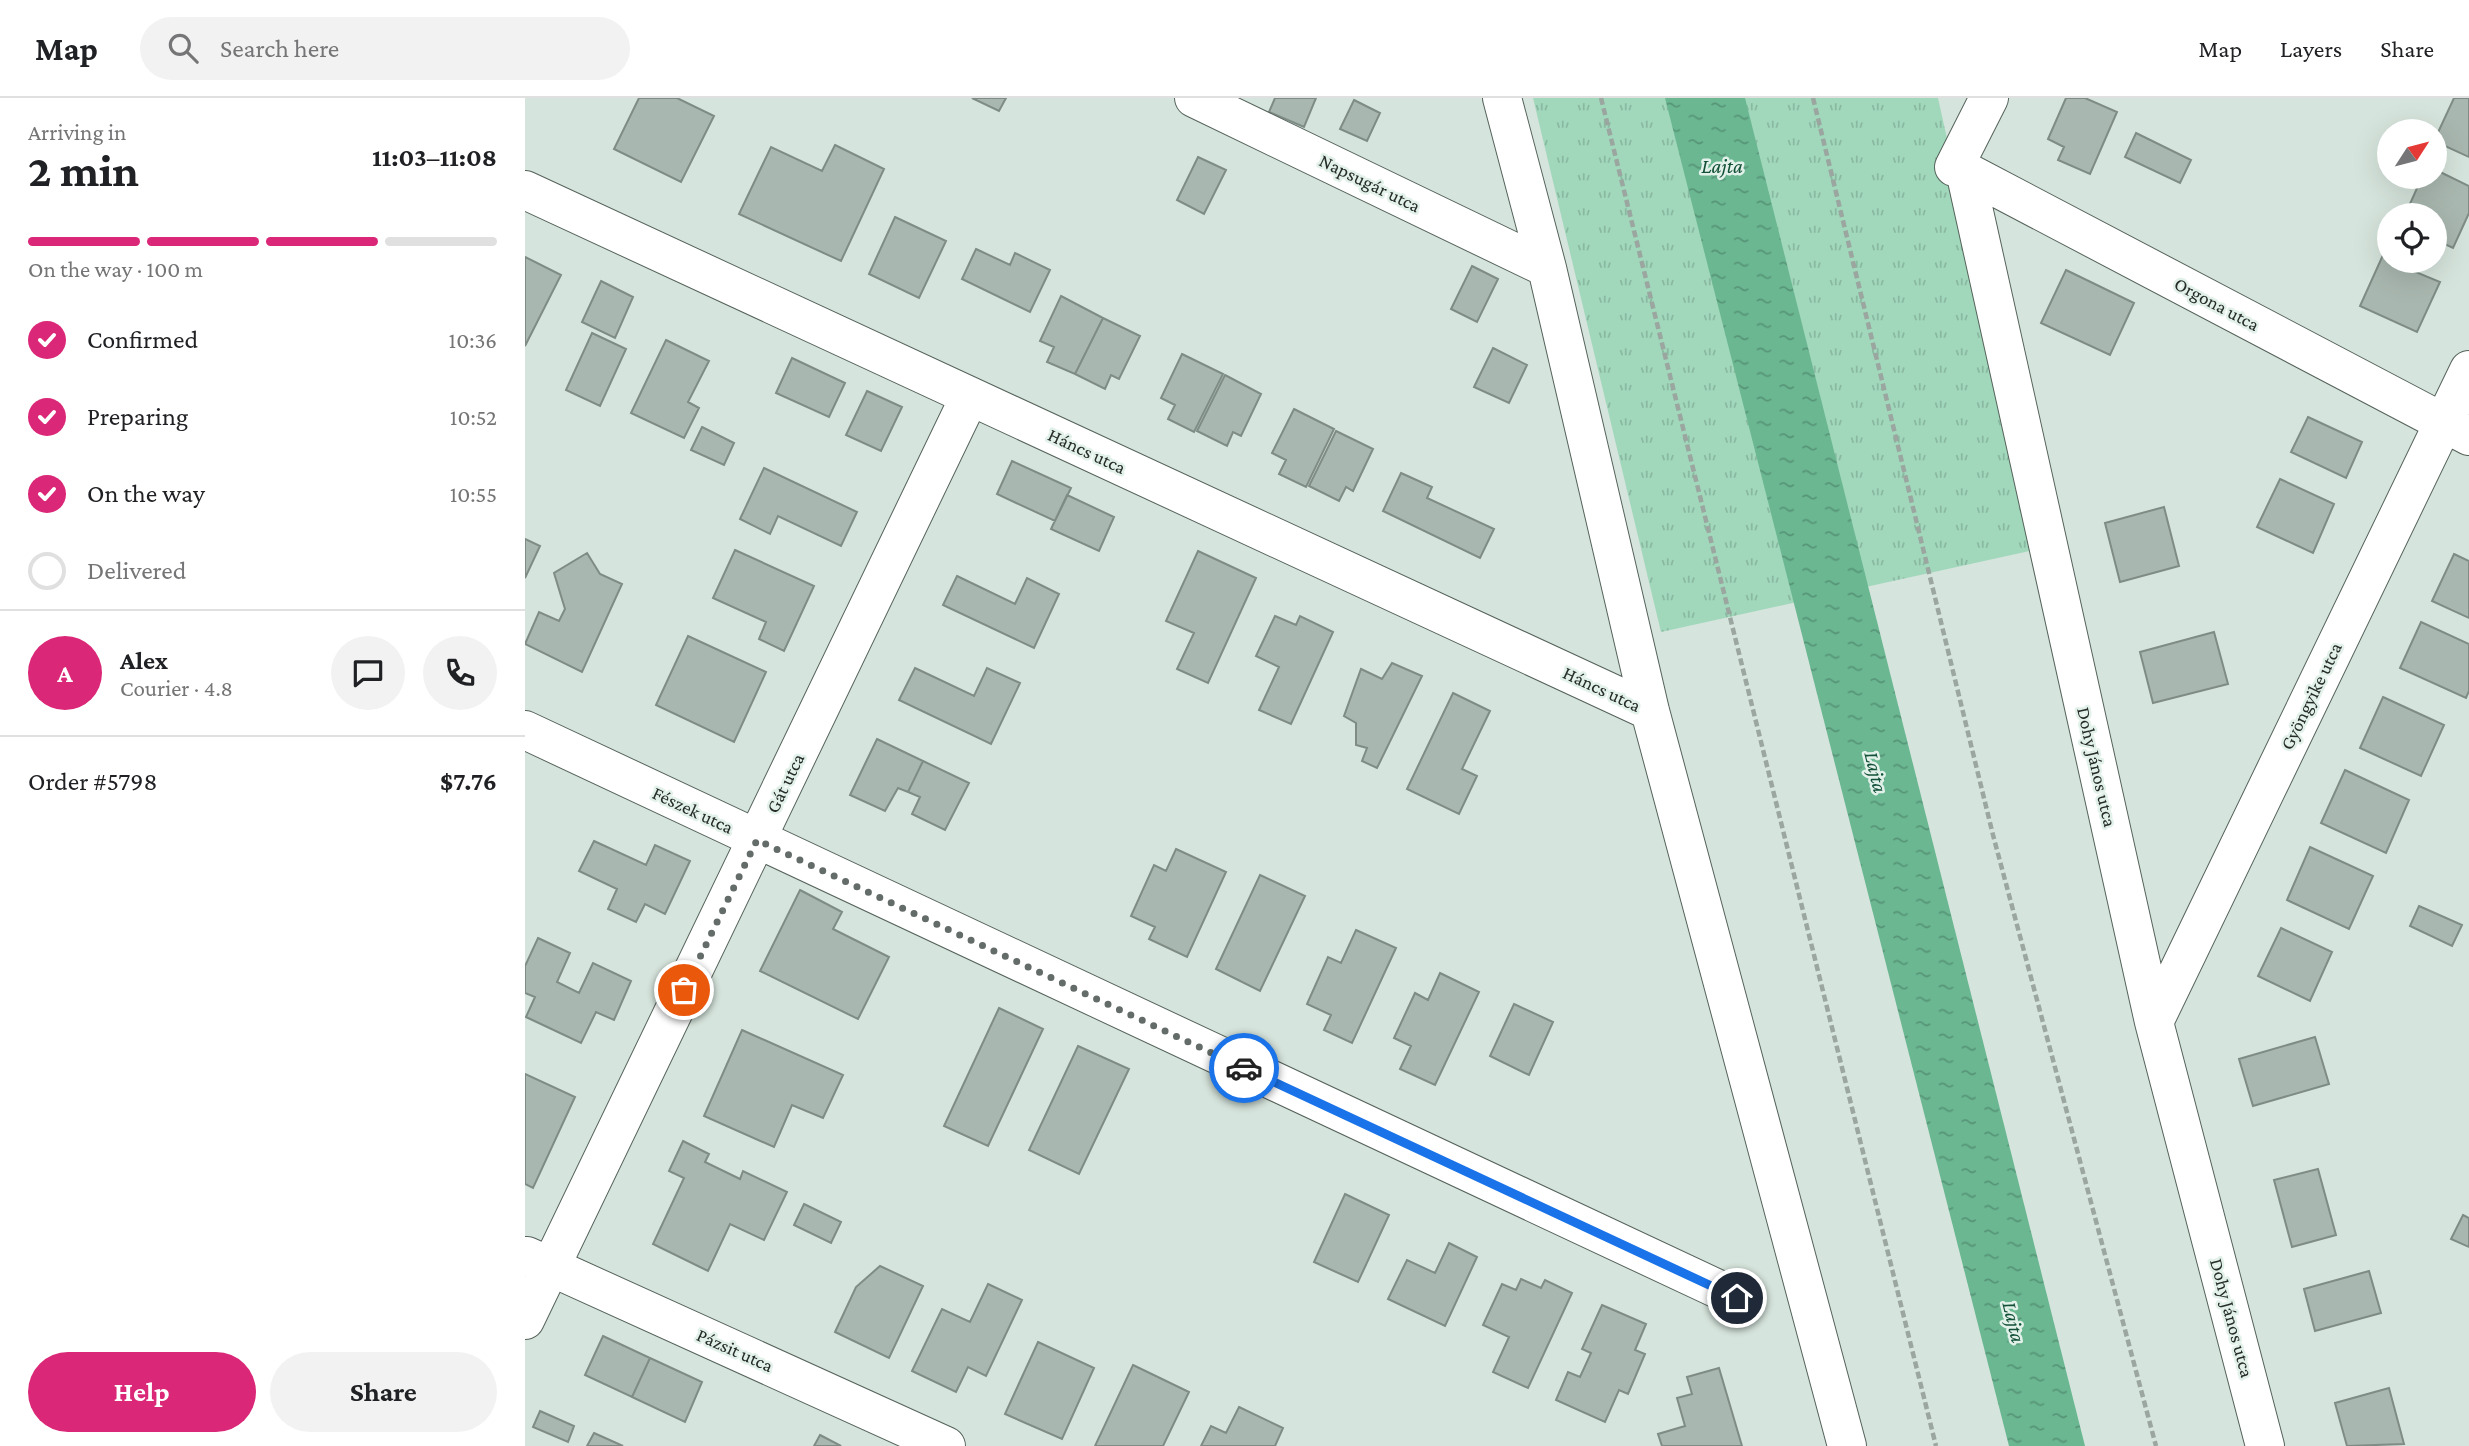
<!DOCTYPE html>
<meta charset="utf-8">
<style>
:root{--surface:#fff;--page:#f2f2f2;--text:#202124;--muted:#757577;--line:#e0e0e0;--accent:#db2777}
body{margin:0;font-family:"Crimson Pro",serif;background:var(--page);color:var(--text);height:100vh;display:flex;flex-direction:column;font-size:26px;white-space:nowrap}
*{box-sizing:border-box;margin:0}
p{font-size:23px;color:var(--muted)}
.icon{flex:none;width:38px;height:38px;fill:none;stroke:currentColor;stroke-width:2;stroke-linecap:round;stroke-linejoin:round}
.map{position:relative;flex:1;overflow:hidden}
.panel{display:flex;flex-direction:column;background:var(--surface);width:525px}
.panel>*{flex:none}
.needle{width:46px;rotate:54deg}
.controls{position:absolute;left:1852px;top:21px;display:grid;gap:14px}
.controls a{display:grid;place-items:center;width:70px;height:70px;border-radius:50%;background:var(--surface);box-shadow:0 7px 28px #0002;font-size:35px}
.pin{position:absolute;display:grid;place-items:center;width:60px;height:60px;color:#fff;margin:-30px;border:4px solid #fff;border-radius:50%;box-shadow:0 2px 7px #0007}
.courier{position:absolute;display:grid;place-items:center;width:70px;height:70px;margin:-35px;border:5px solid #1a73e8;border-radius:50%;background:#fff;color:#222;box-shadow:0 2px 9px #0007}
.summary em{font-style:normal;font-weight:700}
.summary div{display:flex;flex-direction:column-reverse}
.summary{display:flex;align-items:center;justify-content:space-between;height:119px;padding:0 28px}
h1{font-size:46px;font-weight:700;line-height:52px}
.bar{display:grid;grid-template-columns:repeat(4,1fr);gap:10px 7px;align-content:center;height:84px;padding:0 28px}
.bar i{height:9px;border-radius:5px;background:var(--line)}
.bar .active{background:var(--accent)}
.bar p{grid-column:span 4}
.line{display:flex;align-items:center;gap:18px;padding:0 28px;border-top:2px solid var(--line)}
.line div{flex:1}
.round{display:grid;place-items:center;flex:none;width:74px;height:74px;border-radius:37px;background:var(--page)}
ol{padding:0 28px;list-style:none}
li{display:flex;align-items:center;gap:21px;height:77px}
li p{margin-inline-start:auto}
li .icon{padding:7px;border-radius:50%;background:var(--accent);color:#fff;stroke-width:4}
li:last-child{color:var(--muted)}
li i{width:38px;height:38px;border:4px solid var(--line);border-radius:50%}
.button{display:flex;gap:14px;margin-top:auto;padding:14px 28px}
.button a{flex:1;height:80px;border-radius:42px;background:var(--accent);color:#fff;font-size:28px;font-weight:700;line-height:80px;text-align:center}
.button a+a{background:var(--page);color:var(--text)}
header{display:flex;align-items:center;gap:42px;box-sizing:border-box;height:98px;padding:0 35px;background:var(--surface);border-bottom:2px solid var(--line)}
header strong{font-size:33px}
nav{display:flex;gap:38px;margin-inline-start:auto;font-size:24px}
.search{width:490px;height:63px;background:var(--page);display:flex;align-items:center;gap:18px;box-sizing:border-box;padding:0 24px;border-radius:38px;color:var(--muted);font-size:26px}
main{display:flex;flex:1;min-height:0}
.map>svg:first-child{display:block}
</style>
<header>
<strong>Map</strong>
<div class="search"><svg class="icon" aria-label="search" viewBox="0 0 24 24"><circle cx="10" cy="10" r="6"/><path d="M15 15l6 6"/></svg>Search here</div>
<nav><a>Map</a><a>Layers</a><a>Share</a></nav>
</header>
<main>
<section class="panel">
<div class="summary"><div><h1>2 min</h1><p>Arriving in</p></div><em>11:03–11:08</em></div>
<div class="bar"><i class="active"></i><i class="active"></i><i class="active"></i><i></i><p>On the way · 100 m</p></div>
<ol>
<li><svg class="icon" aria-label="check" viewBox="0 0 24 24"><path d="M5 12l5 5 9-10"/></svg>Confirmed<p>10:36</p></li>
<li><svg class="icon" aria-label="check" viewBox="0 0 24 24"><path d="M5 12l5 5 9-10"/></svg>Preparing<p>10:52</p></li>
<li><svg class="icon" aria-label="check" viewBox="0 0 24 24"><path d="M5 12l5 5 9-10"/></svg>On the way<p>10:55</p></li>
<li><i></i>Delivered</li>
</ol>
<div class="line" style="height:126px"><b class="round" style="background:var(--accent);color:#fff">A</b><div><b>Alex</b><p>Courier · 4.8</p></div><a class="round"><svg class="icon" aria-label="chat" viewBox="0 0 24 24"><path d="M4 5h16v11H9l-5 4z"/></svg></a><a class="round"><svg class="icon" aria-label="phone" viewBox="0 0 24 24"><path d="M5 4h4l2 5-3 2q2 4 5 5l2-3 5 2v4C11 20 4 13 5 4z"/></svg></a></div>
<div class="line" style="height:91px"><div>Order #5798</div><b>$7.76</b></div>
<div class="button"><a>Help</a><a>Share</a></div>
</section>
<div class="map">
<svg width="1944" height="1348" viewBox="0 0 1944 1348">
<defs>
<pattern id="grass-tufts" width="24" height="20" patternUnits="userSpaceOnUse" patternTransform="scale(1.75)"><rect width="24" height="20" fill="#a1d7bb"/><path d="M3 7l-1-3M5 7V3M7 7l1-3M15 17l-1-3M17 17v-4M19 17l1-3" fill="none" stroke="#8ab9a1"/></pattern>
<pattern id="water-ripples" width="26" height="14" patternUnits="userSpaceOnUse" patternTransform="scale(1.75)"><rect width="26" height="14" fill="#6ab792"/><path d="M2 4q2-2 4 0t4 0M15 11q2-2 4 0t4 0" fill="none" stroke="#579577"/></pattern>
</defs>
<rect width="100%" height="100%" fill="#d5e4dc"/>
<path fill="url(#grass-tufts)" d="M1008,0H1413L1513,451L1136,534Z"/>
<path fill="url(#water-ripples)" d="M1140,0H1220L1560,1348H1484Z"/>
<path fill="#a8b7af" stroke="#7e8c85" stroke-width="2" d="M114,0H152L189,18L156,84L89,51Z
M447,0H481L474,13Z
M750,0H791L779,29L744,14Z
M1541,0H1560L1592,14L1565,76L1533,62L1539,49L1523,41Z
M1929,0H1944V59L1909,43Z
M829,2L855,15L842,43L815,31Z
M1611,35L1666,62L1655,85L1600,59Z
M310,47L359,71L316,163L214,116L246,49L297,73Z
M673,59L701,72L679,116L652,102Z
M1909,71L1944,88V115L1928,150L1909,141V117H1880L1897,79H1909Z
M370,119L421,143L394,200L344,176Z
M451,151L485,167L490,155L525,172L505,214L437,181Z
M1858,157L1864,163L1915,184L1892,234L1835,208Z
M0,159L36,177L0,248Z
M947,168L973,181L952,224L926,211Z
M1541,172L1609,205L1585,257L1516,225Z
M76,183L108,199L90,240L57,224Z
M536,198L578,220L550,276L522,264L529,249L515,243Z
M578,220L615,238L594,281L586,277L580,291L550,276Z
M67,235L101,251L75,308L41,292Z
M141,242L184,263L163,304L174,310L159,340L106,315Z
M968,250L1002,267L984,305L949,289Z
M657,256L698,276L669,334L643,321L650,307L636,300Z
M267,260L320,285L304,319L251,295Z
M700,277L736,296L716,338L708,334L702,348L672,333Z
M342,293L377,309L356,353L321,337Z
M769,311L809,331L781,389L754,376L761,362L747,355Z
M1783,319L1837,344L1821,380L1766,354Z
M177,329L209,345L199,367L166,352Z
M811,333L848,351L828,393L821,389L814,403L784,388Z
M487,363L546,390L530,423L472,396Z
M239,370L332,414L316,448L253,418L245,436L215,421Z
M876,375L907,389L902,400L969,431L955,460L858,413Z
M1755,381L1809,406L1788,455L1732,429Z
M542,397L589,419L574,453L526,431Z
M1639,409L1654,468L1595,484L1580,425Z
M0,441L15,448L0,480Z
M210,452L289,488L259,553L234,541L241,524L188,500Z
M673,453L731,480L683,585L652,571L669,535L641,523Z
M62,455L75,476L97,486L57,574L0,546L14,514L34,523L40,511L29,475Z
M1929,456L1944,463V520L1907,503Z
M432,478L490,506L502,480L534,496L509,550L418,507Z
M750,518L771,527L775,518L808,534L766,626L734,612L754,569L731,558Z
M1896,524L1944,546V593L1941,600L1875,570Z
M1689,534L1703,586L1628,605L1615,554Z
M163,538L241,574L209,644L131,607Z
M867,565L897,578L852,670L837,663L842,650L831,647V625L819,618L836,571L857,581Z
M390,570L449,598L462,570L495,585L466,646L374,602Z
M928,595L965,613L937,671L952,678L934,716L882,691Z
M1858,599L1919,627L1896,678L1835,650Z
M352,641L398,663L383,694L373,690L360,713L325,697Z
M398,663L444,685L420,732L387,716L395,699L383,694Z
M1820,672L1884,702L1861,755L1796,725Z
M69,743L121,767L130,747L165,763L140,816L120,806L111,824L83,811L92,791L54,773Z
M1785,749L1848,778L1824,831L1762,802Z
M651,751L701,774L662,859L624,841L630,829L606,818L629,767L641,773Z
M735,777L780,798L735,893L691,871Z
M275,792L317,814L308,831L364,859L333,921L235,873Z
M1894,808L1937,827L1927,848L1885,828Z
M1756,830L1807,854L1785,903L1733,878Z
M831,832L871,850L827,945L799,932L806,917L782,906L803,859L816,865Z
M13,840L45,855L32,884L54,895L68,865L106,883L89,922L71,914L56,945L1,919L10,899L0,895V868Z
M915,875L954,894L910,987L875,971L886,948L869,940L890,895L903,902Z
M989,906L1028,924L1004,977L965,958Z
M474,910L518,931L463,1048L419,1028Z
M217,932L318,977L298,1020L267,1007L249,1049L179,1018Z
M1790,939L1804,986L1728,1008L1714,961Z
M553,948L604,971L554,1076L504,1052Z
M0,976L50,999L8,1090L0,1086Z
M158,1043L184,1056L180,1064L215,1081L218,1073L262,1094L239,1142L205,1126L183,1173L128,1146L159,1080L144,1073Z
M1793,1071L1811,1137L1767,1149L1749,1082Z
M820,1096L864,1117L833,1184L789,1164Z
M279,1106L316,1124L306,1145L269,1127Z
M1938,1117L1944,1120V1149L1926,1141Z
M924,1145L952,1159L920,1228L863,1201L882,1162L910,1175Z
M355,1168L398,1188L364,1260L310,1234L331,1189Z
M1844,1173L1856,1215L1790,1233L1779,1191Z
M996,1181L1016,1190L1020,1182L1047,1195L1003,1290L968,1274L984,1239L958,1227L977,1186L991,1192Z
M463,1186L497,1202L461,1278L443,1269L431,1294L387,1273L417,1211L445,1224Z
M1077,1207L1121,1226L1110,1252L1120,1256L1103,1296L1094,1292L1080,1324L1031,1302L1043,1274L1055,1279L1066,1255L1057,1251Z
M78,1238L125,1260L107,1299L60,1277Z
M513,1244L569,1270L537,1341L480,1316Z
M125,1260L177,1284L160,1324L107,1299Z
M608,1267L664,1294L638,1348H570Z
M1194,1270L1217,1348H1137L1133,1336L1160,1328L1152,1300L1167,1296L1162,1279Z
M1864,1290L1879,1346L1822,1348L1810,1305Z
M714,1309L758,1330L750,1348H676L686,1328L701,1335Z
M15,1313L49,1328L43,1344L8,1329Z
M69,1335L98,1348H62Z
M295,1337L316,1348H289Z"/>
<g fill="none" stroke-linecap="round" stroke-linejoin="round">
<defs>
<path id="minor" d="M669,0L1022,170
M977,0L1022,170L1125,613L1322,1348
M1464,0L1429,69L1440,73L1629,924L1740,1348
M1440,73L1944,338
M0,92L1125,613
M0,632L1212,1200
M1629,924L1944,272
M2,1158L421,1348
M0,1222L445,298"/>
</defs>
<use href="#minor" stroke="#55635b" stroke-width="40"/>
<path stroke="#9aa69f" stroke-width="4.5" stroke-dasharray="7 3.5" stroke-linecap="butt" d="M1076,0L1411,1348
M1288,0L1468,737L1631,1348"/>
<use href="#minor" stroke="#fff" stroke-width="38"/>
</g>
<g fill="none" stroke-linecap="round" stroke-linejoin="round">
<path stroke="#636c68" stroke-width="7" stroke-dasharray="0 12.6" d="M159,892L232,742L719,970"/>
<path stroke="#1a73e8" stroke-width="9" d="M719,970L1212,1200"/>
</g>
<g text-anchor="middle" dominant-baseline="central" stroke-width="5" stroke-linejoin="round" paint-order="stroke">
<g font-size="19" fill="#262c29" stroke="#e2f1e9">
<text transform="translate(845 85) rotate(26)">Napsugár utca</text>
<text transform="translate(1692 206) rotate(28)">Orgona utca</text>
<text transform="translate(562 353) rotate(25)">Háncs utca</text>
<text transform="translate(1077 591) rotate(25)">Háncs utca</text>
<text transform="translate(1786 598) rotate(-64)">Gyöngyike utca</text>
<text transform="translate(1572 669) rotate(77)">Dohy János utca</text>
<text transform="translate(260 685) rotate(-64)">Gát utca</text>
<text transform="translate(168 712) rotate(25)">Fészek utca</text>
<text transform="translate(1707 1220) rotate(75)">Dohy János utca</text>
<text transform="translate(210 1252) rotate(24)">Pázsit utca</text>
</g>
<g font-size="21" font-style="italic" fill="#125037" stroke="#e2f1e9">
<text x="1197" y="68">Lajta</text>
<text transform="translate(1351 674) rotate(76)">Lajta</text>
<text transform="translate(1489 1224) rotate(76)">Lajta</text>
</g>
</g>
</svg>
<div class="controls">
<a><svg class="needle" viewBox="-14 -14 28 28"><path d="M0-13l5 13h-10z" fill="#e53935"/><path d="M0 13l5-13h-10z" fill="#757577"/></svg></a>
<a><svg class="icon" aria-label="locate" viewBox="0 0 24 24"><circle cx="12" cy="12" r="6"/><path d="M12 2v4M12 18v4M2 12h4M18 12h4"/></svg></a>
</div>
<div class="pin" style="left:159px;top:892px;background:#ea580c"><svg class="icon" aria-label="bag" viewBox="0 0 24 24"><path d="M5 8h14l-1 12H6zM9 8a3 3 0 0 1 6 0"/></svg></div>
<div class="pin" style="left:1212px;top:1200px;background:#1f2937"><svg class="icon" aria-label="home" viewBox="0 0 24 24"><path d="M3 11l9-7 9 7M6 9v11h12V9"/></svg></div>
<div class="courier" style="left:719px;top:970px"><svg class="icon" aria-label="car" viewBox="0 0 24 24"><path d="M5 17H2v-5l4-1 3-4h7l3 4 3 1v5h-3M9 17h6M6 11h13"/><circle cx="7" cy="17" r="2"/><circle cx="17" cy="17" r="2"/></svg></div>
</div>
</main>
